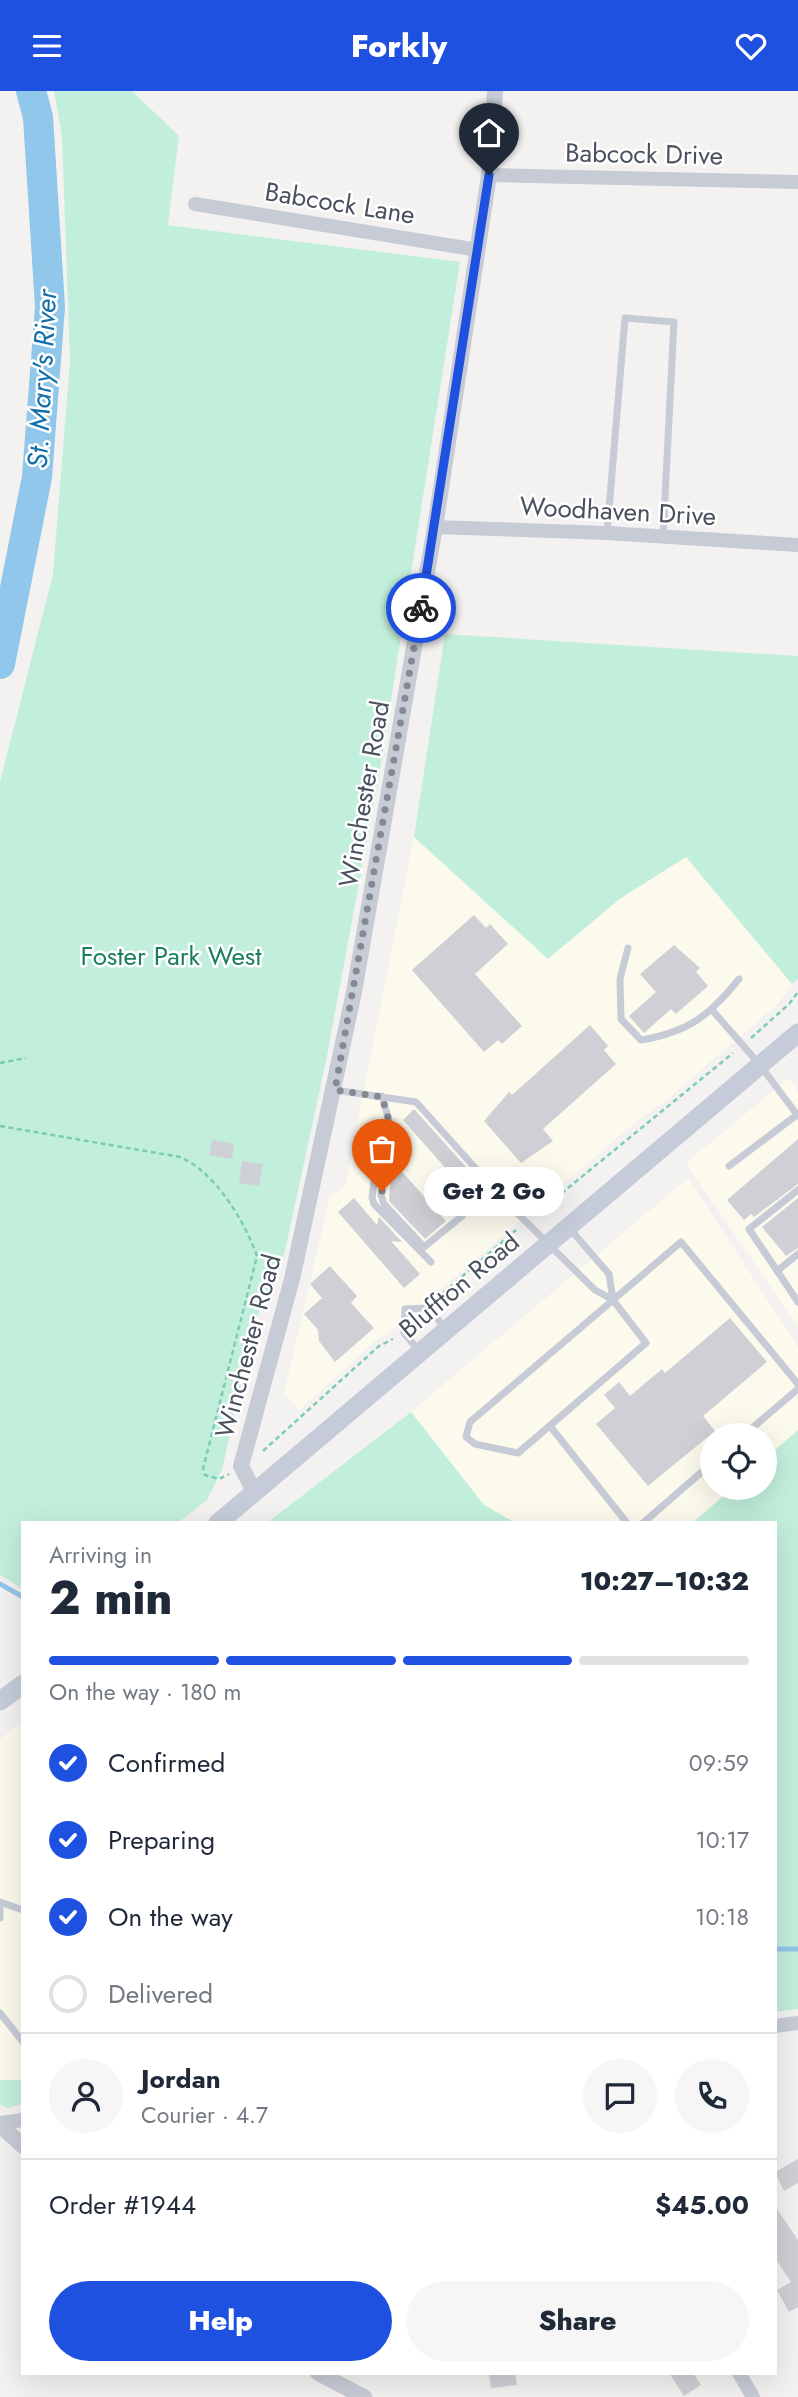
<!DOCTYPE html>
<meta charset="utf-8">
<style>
:root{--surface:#fff;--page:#f6f6f7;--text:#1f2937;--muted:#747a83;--line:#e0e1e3;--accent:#1f51e0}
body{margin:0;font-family:Jost,sans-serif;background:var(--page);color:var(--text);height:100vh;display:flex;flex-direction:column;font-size:26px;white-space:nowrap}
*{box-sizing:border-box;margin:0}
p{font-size:23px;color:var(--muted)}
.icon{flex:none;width:38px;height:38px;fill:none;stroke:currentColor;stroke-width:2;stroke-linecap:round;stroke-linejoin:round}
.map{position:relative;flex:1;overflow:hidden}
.side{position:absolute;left:21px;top:1430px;width:756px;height:854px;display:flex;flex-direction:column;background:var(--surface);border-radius:0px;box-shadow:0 7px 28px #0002}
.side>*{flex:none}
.buttons{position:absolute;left:700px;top:1332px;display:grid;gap:14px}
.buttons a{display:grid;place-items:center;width:77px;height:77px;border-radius:50%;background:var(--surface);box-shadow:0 7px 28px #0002;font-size:35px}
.pin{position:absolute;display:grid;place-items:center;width:60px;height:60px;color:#fff;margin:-72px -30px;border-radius:50% 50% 50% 0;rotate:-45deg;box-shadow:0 0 7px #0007}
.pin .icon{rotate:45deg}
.courier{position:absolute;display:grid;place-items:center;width:70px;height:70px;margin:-35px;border:5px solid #1f51e0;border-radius:50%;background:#fff;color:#222;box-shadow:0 2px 9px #0007}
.bubble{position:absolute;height:49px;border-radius:24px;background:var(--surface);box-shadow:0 7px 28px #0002;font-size:23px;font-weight:800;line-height:49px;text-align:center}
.headline em{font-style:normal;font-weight:800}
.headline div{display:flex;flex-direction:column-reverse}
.headline{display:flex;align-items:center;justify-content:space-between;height:119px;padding:0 28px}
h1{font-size:46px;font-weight:800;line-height:52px}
.bar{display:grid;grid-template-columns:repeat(4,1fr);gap:10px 7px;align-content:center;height:84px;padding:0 28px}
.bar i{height:9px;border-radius:5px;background:var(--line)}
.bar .current{background:var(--accent)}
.bar p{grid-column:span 4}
.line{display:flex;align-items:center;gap:18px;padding:0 28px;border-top:2px solid var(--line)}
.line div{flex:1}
.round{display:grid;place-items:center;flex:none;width:74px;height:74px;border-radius:37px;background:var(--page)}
ol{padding:0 28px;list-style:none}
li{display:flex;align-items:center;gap:21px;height:77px}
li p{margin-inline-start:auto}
li .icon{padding:7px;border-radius:50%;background:var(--accent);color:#fff;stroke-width:4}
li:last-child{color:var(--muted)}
li i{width:38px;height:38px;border:4px solid var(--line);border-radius:50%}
.action{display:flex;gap:14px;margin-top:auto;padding:14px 28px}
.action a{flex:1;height:80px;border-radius:42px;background:var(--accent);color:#fff;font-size:28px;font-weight:800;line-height:80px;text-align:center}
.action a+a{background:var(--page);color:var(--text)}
header{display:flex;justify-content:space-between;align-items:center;height:91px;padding:0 28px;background:var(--accent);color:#fff;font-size:32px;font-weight:800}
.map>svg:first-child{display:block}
</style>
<header><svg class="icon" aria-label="menu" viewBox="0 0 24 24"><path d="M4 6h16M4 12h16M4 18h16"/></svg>Forkly<svg class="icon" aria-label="heart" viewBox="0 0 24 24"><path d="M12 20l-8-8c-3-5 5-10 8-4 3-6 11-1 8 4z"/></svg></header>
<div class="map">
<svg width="798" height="2306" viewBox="0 0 798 2306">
<rect width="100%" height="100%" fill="#f4f2f1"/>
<path fill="#fcfaed" d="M414,746L548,867L621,807L686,766L792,893L778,913L665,1010L639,1028L394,1238L375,1250L299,1319L284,1303L330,1106L345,1096Z
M789,987L798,1000V1236L686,1072Z
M688,1087L798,1256V1339L765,1368V1344H712V1396L733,1397L693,1431H514L484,1414L411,1321Z
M23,1631V1989H0V1648Z"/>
<path fill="#c2efdb" d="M54,0H132L179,45L168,134L460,171L379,685L326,970L282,1174L255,1230L222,1379L207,1409L179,1431L23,1432V1498L0,1484V691L53,483L70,270L62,45Z
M445,543L798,565V888L792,893L686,766L621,807L548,868L414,746Z
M411,1321L484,1414L514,1431H268Z
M798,1339V1918L775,1921V1432L693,1431L733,1397L765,1396V1368Z
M0,1989H23V2013L7,2017L0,2013Z"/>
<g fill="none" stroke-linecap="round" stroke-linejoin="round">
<path stroke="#91c7ea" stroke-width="5" d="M0,1493L23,1506
M775,1858H798"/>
<path stroke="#91c7ea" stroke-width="30" d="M0,573L37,386L50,216L38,26L31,0"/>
</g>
<path fill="#cfd0d5" d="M474,824L486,837L490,833L508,853L475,883L522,935L502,953L498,949L484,961L412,879Z
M674,854L700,877L696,881L708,895L676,923L671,918L644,942L629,925L656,901L640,883Z
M590,934L608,955L604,959L616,973L543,1038L553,1050L521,1072L484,1030L509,1001L512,1004Z
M414,1018L485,1097L473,1108L403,1029Z
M798,1048V1093L754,1126L751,1123L744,1129L727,1109Z
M212,1049L234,1053L232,1068L209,1064Z
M242,1070L263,1073L259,1095L239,1092Z
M398,1076L446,1130L425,1148L389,1110L391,1083Z
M354,1107L377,1134L379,1126L402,1151L391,1150L420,1183L404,1197L338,1121Z
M798,1107V1157L786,1165L762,1136Z
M330,1175L357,1205L351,1212L374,1237L335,1271L319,1250L318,1239L304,1223L322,1207L310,1193Z
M730,1227L767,1271L703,1325L715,1340L648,1395L596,1333L615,1317L604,1304L619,1291L630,1305L662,1278L665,1282Z
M798,2068V2092L784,2100L775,2081Z
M775,2115L798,2149V2216L789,2221L777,2199L791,2191L775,2167Z
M489,2282H515L517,2294L491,2297Z
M669,2282H693L701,2294L684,2305Z"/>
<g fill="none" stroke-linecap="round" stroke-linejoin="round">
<path stroke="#7bccb3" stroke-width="2.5" stroke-dasharray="5 3.5" stroke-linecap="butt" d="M751,947L789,913L798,901
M0,972L26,967
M0,1035L180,1066C215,1081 244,1129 257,1165L203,1378L205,1384L219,1388L229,1383
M535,1124L733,962
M436,1208L516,1139
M263,1360L379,1255L393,1248"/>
<path stroke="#c6cbd5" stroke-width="7" d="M607,442L625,227L674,231L663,445
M628,857L620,888L621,928L641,949C689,941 710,924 739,888
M713,920L760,974L798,1025
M335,999L416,1011L504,1109L595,1199L613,1209L609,1183L570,1138
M382,1005L392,1040L381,1104L384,1113L424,1156L462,1125
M729,1075L798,1023
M375,1084L372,1107L374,1113L431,1171
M798,1099L749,1138L798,1211
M488,1120L504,1109
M777,1180L798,1163
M613,1209L646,1252L518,1362L475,1353L466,1346L470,1331L681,1151L798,1293
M420,1261L404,1242L405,1218L428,1217L447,1239
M550,1335L627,1432
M744,1344L798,1298
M643,1432L712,1372
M0,1811L23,1819
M0,1811V1827
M0,1922L23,1951"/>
<path stroke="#c6cbd5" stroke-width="14" d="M489,84L798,91
M195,113L478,159
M435,436L607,442L798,454
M775,1935L798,1932
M0,2032L23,2029
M739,2282L753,2306"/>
<path stroke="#c6cbd5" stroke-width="16" d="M255,1402L241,1375L292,1188L354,901L435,436L489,84L495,0
M0,2034L23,2055
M318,2282L364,2306"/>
<path stroke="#c5cbd9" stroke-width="19" d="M218,1432L798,942
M0,1610L23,1593"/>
</g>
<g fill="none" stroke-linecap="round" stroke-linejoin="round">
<path stroke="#868991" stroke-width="7" stroke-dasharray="0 12.6" d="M382,1100L392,1040L382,1006L335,999L421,517"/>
<path stroke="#1f51e0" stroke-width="9" d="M421,517L489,84"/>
</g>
<g text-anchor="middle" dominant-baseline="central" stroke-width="5" stroke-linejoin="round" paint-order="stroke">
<g font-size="26" fill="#4a515e" stroke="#fff">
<text transform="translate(644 63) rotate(1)">Babcock Drive</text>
<text transform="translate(340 112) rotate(9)">Babcock Lane</text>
<text transform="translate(618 420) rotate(3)">Woodhaven Drive</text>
<text transform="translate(364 703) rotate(-80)">Winchester Road</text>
<text transform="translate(459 1194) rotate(-40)">Bluffton Road</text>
<text transform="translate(248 1255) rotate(-75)">Winchester Road</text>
</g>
<g font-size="26" fill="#1b7f5f" stroke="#fff">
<text x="171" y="865">Foster Park West</text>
</g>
<g font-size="28" font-style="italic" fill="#116eaa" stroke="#fff">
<text transform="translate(42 288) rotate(-87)">St. Mary's River</text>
</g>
</g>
</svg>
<div class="buttons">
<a><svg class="icon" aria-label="locate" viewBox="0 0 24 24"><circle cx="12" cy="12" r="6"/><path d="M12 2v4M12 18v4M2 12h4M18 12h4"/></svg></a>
</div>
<div class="pin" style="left:382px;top:1100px;background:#ea580c"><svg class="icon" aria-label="bag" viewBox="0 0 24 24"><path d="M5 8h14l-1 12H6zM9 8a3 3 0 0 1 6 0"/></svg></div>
<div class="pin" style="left:489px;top:84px;background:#1f2937"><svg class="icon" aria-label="home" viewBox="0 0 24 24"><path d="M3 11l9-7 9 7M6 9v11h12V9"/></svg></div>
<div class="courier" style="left:421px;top:517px"><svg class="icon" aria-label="bike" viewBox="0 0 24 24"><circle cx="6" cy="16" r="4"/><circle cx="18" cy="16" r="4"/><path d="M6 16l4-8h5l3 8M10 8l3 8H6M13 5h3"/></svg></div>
<div class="bubble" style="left:424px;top:1076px;width:140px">Get 2 Go</div>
<section class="side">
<div class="headline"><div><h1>2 min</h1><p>Arriving in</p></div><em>10:27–10:32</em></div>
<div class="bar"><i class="current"></i><i class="current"></i><i class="current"></i><i></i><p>On the way · 180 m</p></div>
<ol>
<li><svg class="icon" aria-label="check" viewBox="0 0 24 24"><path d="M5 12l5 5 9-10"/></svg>Confirmed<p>09:59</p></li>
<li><svg class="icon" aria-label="check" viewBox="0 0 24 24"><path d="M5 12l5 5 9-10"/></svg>Preparing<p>10:17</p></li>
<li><svg class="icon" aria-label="check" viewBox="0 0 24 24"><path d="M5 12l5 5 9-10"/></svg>On the way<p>10:18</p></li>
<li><i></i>Delivered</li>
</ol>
<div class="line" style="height:126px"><a class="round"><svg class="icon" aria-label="person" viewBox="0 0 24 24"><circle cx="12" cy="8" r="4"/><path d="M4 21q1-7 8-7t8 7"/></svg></a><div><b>Jordan</b><p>Courier · 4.7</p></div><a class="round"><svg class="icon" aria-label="chat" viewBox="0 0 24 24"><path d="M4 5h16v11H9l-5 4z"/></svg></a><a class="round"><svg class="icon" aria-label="phone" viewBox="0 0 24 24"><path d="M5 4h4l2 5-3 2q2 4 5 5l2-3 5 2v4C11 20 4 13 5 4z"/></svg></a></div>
<div class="line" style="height:91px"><div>Order #1944</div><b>$45.00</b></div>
<div class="action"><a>Help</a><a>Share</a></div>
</section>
</div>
